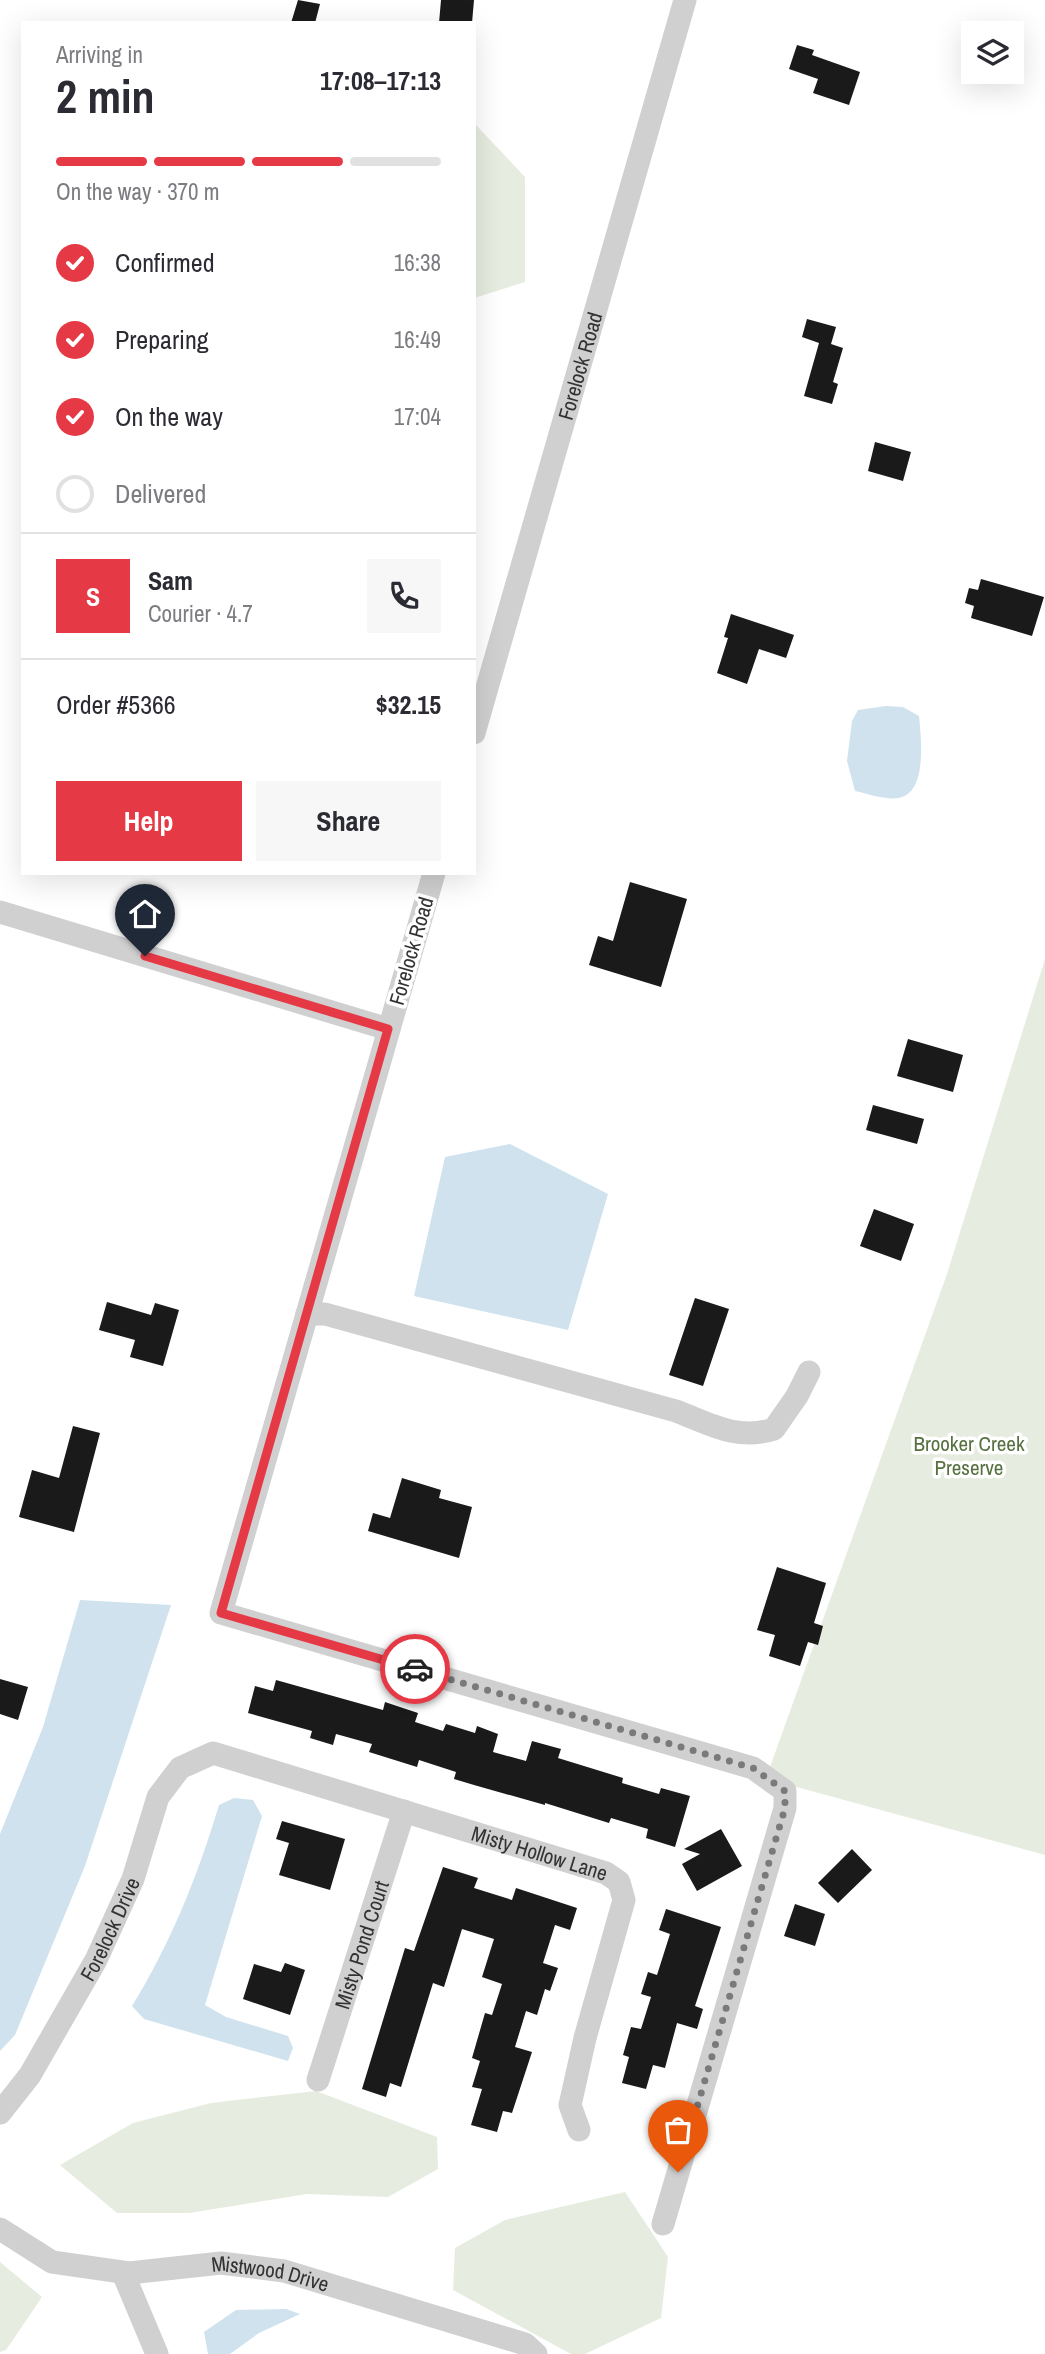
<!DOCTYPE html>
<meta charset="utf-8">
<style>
:root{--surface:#fff;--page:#f7f7f7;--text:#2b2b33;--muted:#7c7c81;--line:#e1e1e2;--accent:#e63946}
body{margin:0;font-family:"Archivo Narrow",sans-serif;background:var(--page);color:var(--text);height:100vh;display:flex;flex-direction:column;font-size:26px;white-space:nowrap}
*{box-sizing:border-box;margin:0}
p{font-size:23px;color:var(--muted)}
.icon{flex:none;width:38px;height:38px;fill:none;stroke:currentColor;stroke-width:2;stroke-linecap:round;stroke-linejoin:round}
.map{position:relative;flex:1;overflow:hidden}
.drawer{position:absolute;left:21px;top:21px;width:455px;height:854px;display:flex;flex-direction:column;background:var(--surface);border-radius:0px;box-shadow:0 7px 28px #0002}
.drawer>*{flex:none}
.controls{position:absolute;left:961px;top:21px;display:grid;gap:14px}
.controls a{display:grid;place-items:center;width:63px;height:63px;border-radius:0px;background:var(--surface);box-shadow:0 7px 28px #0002;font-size:35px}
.pin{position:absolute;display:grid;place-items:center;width:60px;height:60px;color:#fff;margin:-72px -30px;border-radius:50% 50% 50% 0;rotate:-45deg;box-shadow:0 0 7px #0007}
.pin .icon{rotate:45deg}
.courier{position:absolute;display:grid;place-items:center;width:70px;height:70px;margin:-35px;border:5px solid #e63946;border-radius:50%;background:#fff;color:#222;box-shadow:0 2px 9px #0007}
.overview em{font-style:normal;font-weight:800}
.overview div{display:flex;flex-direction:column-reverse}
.overview{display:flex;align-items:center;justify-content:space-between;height:119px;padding:0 35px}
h1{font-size:46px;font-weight:800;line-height:52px}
.bar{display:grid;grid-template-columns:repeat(4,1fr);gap:10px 7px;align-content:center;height:84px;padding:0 35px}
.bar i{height:9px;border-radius:5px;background:var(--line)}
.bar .on{background:var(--accent)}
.bar p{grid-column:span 4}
.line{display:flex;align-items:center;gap:18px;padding:0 35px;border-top:2px solid var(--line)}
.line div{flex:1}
.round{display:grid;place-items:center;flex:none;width:74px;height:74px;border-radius:0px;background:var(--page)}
ol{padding:0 35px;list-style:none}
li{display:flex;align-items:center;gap:21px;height:77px}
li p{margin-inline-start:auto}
li .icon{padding:7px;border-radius:50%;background:var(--accent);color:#fff;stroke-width:4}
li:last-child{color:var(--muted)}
li i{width:38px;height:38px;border:4px solid var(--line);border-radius:50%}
.cta{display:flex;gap:14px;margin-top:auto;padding:14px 35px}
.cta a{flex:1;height:80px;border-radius:0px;background:var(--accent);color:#fff;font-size:28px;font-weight:800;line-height:80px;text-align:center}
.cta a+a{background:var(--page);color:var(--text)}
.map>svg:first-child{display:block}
</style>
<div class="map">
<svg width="1045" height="2354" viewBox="0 0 1045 2354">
<rect width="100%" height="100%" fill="#fff"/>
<path fill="#e6ecdf" d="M474,123L525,177V282L474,298Z
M1045,959V1855L793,1786L770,1767L947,1274Z
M316,2091L437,2137L438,2169L388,2197L307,2194L189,2213H117L60,2165L133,2123L211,2103Z
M625,2192L668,2257L661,2318L585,2354H571L453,2290L455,2248L505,2220Z
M0,2262L42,2297L6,2350L0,2352Z"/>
<path fill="#cfe2ee" d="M886,706L903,707L919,716C921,737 928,794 898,798C885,800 869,794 855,791L847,761L852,721L858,710Z
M510,1144L608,1194L568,1330L414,1296L445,1157Z
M80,1600L171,1605L85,1866L15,2035L0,2051V1834L43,1727Z
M234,1798L253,1800L262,1816L205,2005L226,2017L288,2036L293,2048L288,2061L144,2019L132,2006C171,1943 198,1875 219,1805Z
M286,2309L300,2314L259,2333L230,2354H208L204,2332L236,2310Z"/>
<path fill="#1a1a1a" d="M298,0L320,4L315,23H291Z
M441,0H474L472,23H439Z
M797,45L814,50L812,55L860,72L849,105L813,93L818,79L789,69Z
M807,319L836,327L831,344L843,348L833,382L838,384L832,404L804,396L819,343L802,337Z
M875,442L911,452L903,481L868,471Z
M981,579L1044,597L1032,636L971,618L974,606L965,603L969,588L978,590Z
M731,614L794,635L786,658L759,649L747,684L717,673L728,638L724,637Z
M630,882L687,899L661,987L589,965L598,936L613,941Z
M908,1039L963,1055L953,1092L897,1076Z
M873,1105L924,1119L917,1144L866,1130Z
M874,1209L914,1224L901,1261L860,1246Z
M695,1298L729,1309L703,1386L669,1375Z
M107,1302L151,1315L155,1303L179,1310L163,1366L130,1357L135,1340L99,1330Z
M73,1426L100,1433L74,1532L19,1517L32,1470L59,1478Z
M402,1478L441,1490L439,1498L472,1507L459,1558L368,1531L373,1513L390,1518Z
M777,1567L826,1583L814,1623L823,1626L818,1645L808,1642L800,1666L769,1656L775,1635L757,1630Z
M0,1679L28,1687L18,1720L0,1714Z
M276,1680L383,1710L385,1702L418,1713L415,1722L443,1731L446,1724L475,1733L477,1726L498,1734L493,1752L526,1761L532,1741L561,1749L558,1758L623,1778L622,1783L659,1794L661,1788L690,1796L675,1847L646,1838L648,1829L611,1818L609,1823L545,1803V1805L474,1785L454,1779L456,1772L419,1760L417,1767L369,1752L372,1744L336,1734L333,1745L310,1738L312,1731L248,1713L255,1686L273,1691Z
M282,1821L345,1839L330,1890L279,1875L289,1843L276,1839Z
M721,1829L742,1866L697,1891L682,1864L700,1854L684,1849Z
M852,1849L872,1870L838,1903L818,1883Z
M443,1867L478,1878L474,1888L512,1900L516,1888L577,1908L570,1930L555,1925L543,1963L558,1968L550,1991L545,1989L537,2015L526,2011L515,2047L532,2052L512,2113L503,2111L497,2132L471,2125L482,2089L472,2087L480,2061L472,2058L485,2013L492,2015L502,1984L482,1977L494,1939L462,1929L444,1987L433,1983L401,2087L390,2083L386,2097L362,2089L405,1948L414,1951Z
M795,1904L825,1914L815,1946L784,1936Z
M666,1909L721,1927L695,2006L703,2009L697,2029L677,2023L665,2068L653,2065L646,2089L622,2083L629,2057L623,2055L631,2027L641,2029L651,1997L641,1994L648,1972L657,1975L670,1934L659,1930Z
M285,1963L305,1970L290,2015L243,1999L254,1964L281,1972Z"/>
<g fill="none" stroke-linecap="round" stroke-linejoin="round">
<g stroke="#d0d0d0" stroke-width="23">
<path id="s1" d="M474,733L685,0"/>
<path d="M434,873L221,1613L753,1768L785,1791V1808L663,2224"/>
<path d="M0,912L388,1029"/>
<path d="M307,1314H325L676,1411C710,1424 737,1441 774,1429L797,1396L809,1372"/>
<path id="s2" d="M318,2080L404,1811"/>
<path id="s3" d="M0,2113L30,2075L96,1960L133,1879L158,1797L180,1768L213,1753L606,1873L619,1882L624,1900L585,2038L570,2105L579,2130"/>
<path id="s4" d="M0,2229L52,2262L129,2273L221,2263L284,2271L525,2344L536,2354"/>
<path d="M123,2273L157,2354"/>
</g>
</g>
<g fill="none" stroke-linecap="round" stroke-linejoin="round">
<path stroke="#7a7a7a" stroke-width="7" stroke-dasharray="0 12.6" d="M415,1669L753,1768L785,1791V1808L678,2172"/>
<path stroke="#e63946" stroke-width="9" d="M145,956L388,1029L221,1613L415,1669"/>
</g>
<g text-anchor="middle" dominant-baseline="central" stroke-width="7" stroke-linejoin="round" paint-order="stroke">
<g font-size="21" fill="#333" stroke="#fff">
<text stroke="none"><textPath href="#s1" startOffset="382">Forelock Road</textPath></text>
<text transform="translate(411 951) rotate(-74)">Forelock Road</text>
<text stroke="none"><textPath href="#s3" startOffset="770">Misty Hollow Lane</textPath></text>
<text stroke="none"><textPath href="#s3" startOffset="215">Forelock Drive</textPath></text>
<text stroke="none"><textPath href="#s2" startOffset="142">Misty Pond Court</textPath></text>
<text stroke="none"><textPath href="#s4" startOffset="282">Mistwood Drive</textPath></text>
</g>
<g font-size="21" fill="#56703f" stroke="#fff">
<text x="969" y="1443">Brooker Creek<tspan x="969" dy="24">Preserve</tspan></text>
</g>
</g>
</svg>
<div class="controls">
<a><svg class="icon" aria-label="layers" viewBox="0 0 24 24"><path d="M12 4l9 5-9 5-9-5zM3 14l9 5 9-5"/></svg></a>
</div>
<div class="pin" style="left:678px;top:2172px;background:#ea580c"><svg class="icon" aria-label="bag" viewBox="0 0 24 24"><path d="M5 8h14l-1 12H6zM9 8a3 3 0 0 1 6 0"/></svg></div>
<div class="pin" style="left:145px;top:956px;background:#1f2937"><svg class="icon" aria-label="home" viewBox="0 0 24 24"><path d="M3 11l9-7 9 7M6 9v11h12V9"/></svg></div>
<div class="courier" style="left:415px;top:1669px"><svg class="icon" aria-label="car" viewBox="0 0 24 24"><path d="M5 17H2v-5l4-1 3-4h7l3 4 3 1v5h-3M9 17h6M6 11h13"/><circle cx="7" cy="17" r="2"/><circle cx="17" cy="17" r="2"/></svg></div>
<section class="drawer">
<div class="overview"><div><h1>2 min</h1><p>Arriving in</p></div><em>17:08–17:13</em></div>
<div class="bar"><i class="on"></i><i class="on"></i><i class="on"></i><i></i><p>On the way · 370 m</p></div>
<ol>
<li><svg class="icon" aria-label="check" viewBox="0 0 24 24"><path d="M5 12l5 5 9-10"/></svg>Confirmed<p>16:38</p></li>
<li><svg class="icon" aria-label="check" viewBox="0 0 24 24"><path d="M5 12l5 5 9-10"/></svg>Preparing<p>16:49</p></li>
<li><svg class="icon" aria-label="check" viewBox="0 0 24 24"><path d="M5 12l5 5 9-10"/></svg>On the way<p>17:04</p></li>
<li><i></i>Delivered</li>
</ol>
<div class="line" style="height:126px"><b class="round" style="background:var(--accent);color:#fff">S</b><div><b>Sam</b><p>Courier · 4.7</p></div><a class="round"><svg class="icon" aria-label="phone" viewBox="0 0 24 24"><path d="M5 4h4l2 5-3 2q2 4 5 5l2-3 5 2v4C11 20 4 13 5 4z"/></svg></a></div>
<div class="line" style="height:91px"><div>Order #5366</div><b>$32.15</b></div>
<div class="cta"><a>Help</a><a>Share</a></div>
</section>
</div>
